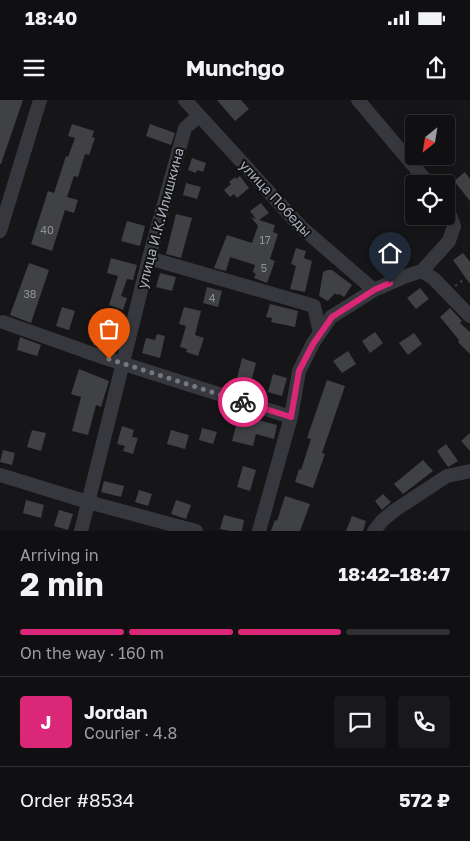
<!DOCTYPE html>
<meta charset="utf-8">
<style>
:root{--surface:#101012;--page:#19191b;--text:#f1f3f6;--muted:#9c9d9f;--line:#303032;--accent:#db2777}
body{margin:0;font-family:"Golos Text",sans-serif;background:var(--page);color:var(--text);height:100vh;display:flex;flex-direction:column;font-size:19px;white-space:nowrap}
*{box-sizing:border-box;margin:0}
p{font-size:16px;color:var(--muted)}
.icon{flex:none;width:28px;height:28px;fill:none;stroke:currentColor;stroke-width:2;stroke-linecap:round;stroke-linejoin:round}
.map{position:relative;height:431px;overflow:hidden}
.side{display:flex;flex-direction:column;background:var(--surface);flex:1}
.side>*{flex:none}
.needle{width:32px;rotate:210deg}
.buttons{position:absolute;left:405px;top:15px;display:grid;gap:10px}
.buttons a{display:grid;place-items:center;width:50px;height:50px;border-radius:5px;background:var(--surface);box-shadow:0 2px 12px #0003,0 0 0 1px var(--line);font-size:25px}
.pin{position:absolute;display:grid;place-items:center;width:42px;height:42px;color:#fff;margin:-51px -21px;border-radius:50% 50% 50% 0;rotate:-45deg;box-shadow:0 0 5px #0007}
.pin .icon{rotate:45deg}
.courier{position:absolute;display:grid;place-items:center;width:50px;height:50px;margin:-25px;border:4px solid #db2777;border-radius:50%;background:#fff;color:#222;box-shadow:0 1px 6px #0007}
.head em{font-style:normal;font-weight:700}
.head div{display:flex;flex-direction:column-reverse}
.head{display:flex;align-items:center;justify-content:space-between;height:85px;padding:0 20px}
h1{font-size:32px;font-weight:700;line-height:38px}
.bar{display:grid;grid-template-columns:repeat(4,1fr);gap:8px 5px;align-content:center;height:60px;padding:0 20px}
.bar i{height:6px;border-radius:4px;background:var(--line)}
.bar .selected{background:var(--accent)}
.bar p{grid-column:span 4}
.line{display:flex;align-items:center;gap:12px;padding:0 20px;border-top:1px solid var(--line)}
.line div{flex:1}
.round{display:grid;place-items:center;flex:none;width:52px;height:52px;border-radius:5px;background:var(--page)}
.status{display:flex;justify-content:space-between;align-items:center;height:35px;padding:0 25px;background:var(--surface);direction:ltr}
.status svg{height:14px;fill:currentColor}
header{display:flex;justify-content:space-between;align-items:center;height:65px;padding:0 20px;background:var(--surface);font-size:22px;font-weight:700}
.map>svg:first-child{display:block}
</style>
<div class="status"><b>18:40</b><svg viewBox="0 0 49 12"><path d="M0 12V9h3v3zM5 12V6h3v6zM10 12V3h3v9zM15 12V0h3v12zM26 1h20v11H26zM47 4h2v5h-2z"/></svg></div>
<header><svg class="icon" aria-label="menu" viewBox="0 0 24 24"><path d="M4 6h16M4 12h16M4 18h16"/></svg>Munchgo<svg class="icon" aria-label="share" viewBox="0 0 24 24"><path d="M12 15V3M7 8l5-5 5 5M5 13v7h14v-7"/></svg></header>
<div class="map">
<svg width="470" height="431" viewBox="0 0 470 431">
<rect width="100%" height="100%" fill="#161618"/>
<path fill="#404145" d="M0,0H23L1,64H0Z
M217,0H241L249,9L235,21Z
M72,24L94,31L92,37L95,38L89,55L85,54L78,77L74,76L67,97L78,100L74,113L65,110L52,151L31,144L48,91L54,93L66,56L68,57L75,38L68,36Z
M150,24L175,33L171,45L146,36Z
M192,58L206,63L203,72L197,70L196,73L188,70Z
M465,72L470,79V101L454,81Z
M240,76L249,88L237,98L234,94L230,97L224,90L231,84L229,82L235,77L236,79Z
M186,83L201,87L197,99L183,95Z
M261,103L269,113L259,120L275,125L273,132L278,134L270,159L275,161L267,183L254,178L256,174L253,172L255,165L230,157L226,171L214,168L227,135L252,143L258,126L251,117L256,119L250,111Z
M176,114L192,118L181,158L166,154Z
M127,121L145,126L140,146L121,141Z
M296,148L306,151L304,158L312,161L305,192L290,189L296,166L291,164Z
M463,153L470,162V184L453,160Z
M111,158L137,165L133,180L127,179L121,196L127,198L123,210L109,205L118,176L107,173Z
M29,163L49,170L31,223L10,215Z
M328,170H332L352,185L344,197L339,194L337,195L335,193L328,201L319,196L323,172Z
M160,173L176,177L172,191L156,187Z
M207,187L222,191L218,207L203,203Z
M420,188L429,199L416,209L407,198Z
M270,204L298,211L295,227L271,222L272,218L266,217Z
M62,207L75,211L69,230L56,226Z
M184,207L201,211L195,235L204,238L198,256L186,252L187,249L180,247L186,226L179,224Z
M450,208L462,221L460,223L470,232V254L458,242L459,240L440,217Z
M100,221L121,227L114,249L102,245L101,247L93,245Z
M375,232L383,243L370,253L362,241Z
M414,233L422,244L408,255L399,243Z
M157,234L165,236L160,258L142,253L146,238L155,240Z
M20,237L41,245L37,256L17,250Z
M348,251L356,264L342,273L333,261Z
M242,258L256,263L251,282L237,278Z
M79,269L109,281L101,307L96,305L88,335L72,331L81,297L71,294Z
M273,274L287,278L282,296L268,292Z
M327,280L345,286L322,353L325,354L313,388L295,382L299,369L301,370L311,339L307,338Z
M239,315L277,325L274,339L256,334L253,346L232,341Z
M122,326L134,330L132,337L138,338L133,354L123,351L125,346L117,344Z
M202,328L217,332L213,344L199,340Z
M32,330L46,333L41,351L27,347Z
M171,330L189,335L185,349L167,344Z
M470,333V351L461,341Z
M446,344L458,361L448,367L437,351Z
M3,350L15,353L12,365L0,362Z
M423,360L433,371L403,394L394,384Z
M243,366L256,370L250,391L237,387Z
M104,381L124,386L121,397L101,392Z
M139,390L152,394L148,406L135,402Z
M383,394L391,402L382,410L375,401Z
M285,396L310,404L300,431H271L275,420L277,421Z
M26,400L44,405L41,418L23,413Z
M176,400L191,405L186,419L171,414Z
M59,410L73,414L68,430L54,426Z
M224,415L244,420L242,431H231L220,429Z
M352,416L366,421L363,431H346Z"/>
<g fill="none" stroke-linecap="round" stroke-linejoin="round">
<path stroke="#3d3f44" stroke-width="2" stroke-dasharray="2.5 4" stroke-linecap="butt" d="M455,186L470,175"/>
<path stroke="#37383d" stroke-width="14" d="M185,0L301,127L374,190
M358,0L429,84
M0,131L40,0
M149,158L314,206L320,233
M422,171L449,141L454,126L446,105
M422,171L434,179L470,216
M3,222L96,255L291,317
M0,375L88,402L196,431
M81,431L149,158L185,28L199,16
M259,431L291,317L299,271L313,243L331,217L374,190L406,176L422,171
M374,431L382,421L395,410L447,376L470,371"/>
</g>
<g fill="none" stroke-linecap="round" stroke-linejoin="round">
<path stroke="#757880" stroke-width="5" stroke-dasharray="0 9" d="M109,259L243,302"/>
<path stroke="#db2777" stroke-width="6" d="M243,302L291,317L299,271L313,244L332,217L374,190L390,183"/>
</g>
<g text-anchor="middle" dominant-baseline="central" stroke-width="4" stroke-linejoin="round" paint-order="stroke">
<g font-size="11" fill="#8e929b">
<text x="47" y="129">40</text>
<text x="265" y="139">17</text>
<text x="264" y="167">5</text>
<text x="30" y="193">38</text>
<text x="212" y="197">4</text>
</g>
<g font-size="14" fill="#a8adb8" stroke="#111113">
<text transform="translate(276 98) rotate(47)">улица Победы</text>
<text transform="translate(160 118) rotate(-75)">улица И.К.Илишкина</text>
</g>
</g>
</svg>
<div class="buttons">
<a><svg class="needle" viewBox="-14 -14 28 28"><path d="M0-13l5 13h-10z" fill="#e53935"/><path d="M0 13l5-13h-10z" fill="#9c9d9f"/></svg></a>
<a><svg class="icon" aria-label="locate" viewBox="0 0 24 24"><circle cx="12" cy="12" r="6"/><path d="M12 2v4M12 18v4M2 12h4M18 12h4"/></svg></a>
</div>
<div class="pin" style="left:109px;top:259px;background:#ea580c"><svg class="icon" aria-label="bag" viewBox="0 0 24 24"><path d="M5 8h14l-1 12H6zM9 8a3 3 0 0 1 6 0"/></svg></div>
<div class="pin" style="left:390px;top:183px;background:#1f2937"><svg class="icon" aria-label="home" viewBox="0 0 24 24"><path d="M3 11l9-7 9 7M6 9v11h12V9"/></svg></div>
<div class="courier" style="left:243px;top:302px"><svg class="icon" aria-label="bike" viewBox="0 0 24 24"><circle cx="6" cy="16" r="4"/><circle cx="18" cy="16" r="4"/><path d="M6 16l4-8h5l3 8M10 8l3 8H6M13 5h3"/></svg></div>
</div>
<section class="side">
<div class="head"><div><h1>2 min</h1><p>Arriving in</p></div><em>18:42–18:47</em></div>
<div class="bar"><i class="selected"></i><i class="selected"></i><i class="selected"></i><i></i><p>On the way · 160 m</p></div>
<div class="line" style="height:90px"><b class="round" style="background:var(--accent);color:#fff">J</b><div><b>Jordan</b><p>Courier · 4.8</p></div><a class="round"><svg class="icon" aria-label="chat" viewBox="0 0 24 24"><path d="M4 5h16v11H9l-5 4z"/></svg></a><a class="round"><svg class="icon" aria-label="phone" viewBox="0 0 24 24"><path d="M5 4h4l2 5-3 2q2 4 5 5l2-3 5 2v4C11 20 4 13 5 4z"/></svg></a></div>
<div class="line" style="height:65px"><div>Order #8534</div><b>572 ₽</b></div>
</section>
